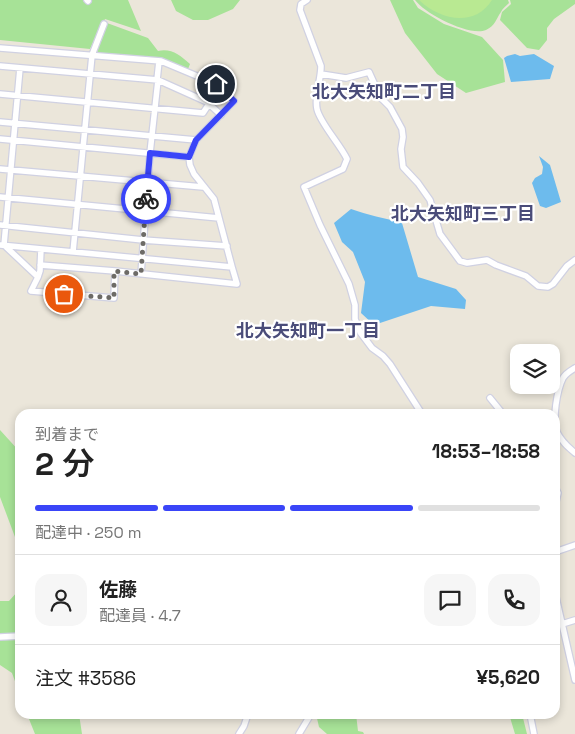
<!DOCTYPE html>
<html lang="ja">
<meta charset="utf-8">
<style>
:root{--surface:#fff;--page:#f6f6f6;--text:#222;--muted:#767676;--line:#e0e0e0;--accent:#3a45f8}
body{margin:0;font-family:"Space Grotesk","Noto Sans JP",sans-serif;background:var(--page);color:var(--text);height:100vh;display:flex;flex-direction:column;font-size:19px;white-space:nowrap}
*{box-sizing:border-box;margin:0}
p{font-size:16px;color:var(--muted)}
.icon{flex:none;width:28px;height:28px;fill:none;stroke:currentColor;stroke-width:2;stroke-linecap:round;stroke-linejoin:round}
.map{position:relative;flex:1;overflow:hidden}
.sheet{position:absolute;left:15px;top:409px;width:545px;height:310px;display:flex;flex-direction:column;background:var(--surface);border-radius:15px;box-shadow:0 2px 8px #0003}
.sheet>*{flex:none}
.buttons{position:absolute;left:510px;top:344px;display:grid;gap:10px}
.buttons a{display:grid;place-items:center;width:50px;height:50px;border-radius:10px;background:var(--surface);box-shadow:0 2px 8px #0003;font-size:25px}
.pin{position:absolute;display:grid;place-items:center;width:42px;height:42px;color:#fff;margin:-21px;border:2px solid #fff;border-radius:50%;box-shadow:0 1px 5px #0007}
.courier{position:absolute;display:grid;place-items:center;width:50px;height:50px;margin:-25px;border:4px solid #3a45f8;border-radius:50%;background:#fff;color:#222;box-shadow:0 1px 6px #0007}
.headline em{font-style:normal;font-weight:600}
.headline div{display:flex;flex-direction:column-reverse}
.headline{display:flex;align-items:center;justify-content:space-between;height:85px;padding:0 20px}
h1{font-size:32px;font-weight:600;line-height:38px}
.bar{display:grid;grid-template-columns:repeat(4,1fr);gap:8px 5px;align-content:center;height:60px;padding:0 20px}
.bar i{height:6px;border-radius:4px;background:var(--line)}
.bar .current{background:var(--accent)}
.bar p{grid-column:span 4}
.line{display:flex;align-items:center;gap:12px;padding:0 20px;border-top:1px solid var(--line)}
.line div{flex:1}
.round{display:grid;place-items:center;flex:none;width:52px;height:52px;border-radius:15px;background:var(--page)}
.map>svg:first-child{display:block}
</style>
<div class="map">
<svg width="575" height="734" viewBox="0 0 575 734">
<rect width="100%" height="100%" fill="#ebe6da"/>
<path fill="#a7e297" d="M0,0H128L141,31L105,19L90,49L0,40Z
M171,0H240L233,9L208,20H193L176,11Z
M390,0H413L418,8L444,24L482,37L503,60L505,82L466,93L437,74L405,33Z
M415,0H508L509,3C506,6 502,9 501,12C496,19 495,26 486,30C470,37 425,14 415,0Z
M510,0H575V4L554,19L547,28V40L539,50L527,48L500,20L502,12L511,4Z
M107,23L148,38L158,51C171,48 180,55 190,64L188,69L163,59L97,53L96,51Z
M0,430L20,452V695L12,673L0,665V601H9L18,591L19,570L15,537L0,497Z
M27,714H79L82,734H35Z
M316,714H356L358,731L363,732L364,734H327L319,727Z
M509,714H522L527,734H515Z"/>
<path fill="#b9e992" d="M419,0H492C474,28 440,20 419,0Z"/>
<path fill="#6dbbed" d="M515,54L520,56L534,54L554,66L550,79L511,82L504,58L507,56Z
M539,156L550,165L561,202L546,208L540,206L532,183L535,178L542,174L543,167Z
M351,209C367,215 385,218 402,223L418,277L456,289L466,300L465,309L431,306L374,325L361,313L365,282L353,252L342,242L334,223Z"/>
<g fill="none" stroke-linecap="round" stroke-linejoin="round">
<defs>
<path id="minor" d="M87,0L88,1
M307,0L301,4L300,10L321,66C321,81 314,95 317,109C320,123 340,144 347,159L343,169L304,187L320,225L349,284L355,305V319L360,332L372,348L383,356L390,364L422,414
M0,48L161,61L216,84L234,101L196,140L189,157L190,165L194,174L214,199L232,267L0,245
M0,66L158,80L207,102L221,115
M20,68L4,245L38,277L31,291L114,298L115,271L237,284L232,267
M321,74L346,78L369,72L378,92L382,99L390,107L402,129L403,137L401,149L403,167L418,183L430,200L440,234L460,261L467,263L487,260L496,265L526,276L538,286L548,287L553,284L567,266L575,260
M157,80L159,61
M0,94L203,113L209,104
M0,122L196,140
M0,139L189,157
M0,169L203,187
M0,197L219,218
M0,225L143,240L227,246
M73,252L92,55L104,24
M40,265L115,271
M141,274L150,153L158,80
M38,277L40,271L41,249
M575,368C570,371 566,373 563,378C557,390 552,420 557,432C561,441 568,447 575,453
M490,398L503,414
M555,487L558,493L555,506
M555,552L575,545
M555,593L575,680
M562,624L575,620
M0,637L20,636
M530,714L534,734
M239,734L244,726L248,714
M299,734L311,714"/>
</defs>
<use href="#minor" stroke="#d0d1e2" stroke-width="8"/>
<use href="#minor" stroke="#fff" stroke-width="5.5"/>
</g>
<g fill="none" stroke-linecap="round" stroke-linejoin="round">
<path stroke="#6d6b67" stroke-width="5" stroke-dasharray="0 9" d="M64,294L114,298V271L141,274L146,199"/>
<path stroke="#3a45f8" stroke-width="6" d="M146,199L150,153L189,157L196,140L234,101L216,84"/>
</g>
<g text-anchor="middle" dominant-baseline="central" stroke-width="4.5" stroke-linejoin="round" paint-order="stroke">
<g font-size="18" font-weight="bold" fill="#4a4c79" stroke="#fff">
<text x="384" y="91">北大矢知町二丁目</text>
<text x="463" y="213">北大矢知町三丁目</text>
<text x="308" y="330">北大矢知町一丁目</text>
</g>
</g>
</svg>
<div class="buttons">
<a><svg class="icon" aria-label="layers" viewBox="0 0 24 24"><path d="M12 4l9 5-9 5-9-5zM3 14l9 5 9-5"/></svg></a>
</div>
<div class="pin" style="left:64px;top:294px;background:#ea580c"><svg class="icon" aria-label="bag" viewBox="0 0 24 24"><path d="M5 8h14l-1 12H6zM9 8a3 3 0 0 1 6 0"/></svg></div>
<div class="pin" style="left:216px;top:84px;background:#1f2937"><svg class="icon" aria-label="home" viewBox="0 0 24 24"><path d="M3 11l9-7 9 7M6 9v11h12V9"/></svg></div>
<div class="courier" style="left:146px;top:199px"><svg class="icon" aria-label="bike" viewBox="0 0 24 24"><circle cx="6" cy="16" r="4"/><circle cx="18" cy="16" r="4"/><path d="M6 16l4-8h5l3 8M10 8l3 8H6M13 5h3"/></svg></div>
<section class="sheet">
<div class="headline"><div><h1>2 分</h1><p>到着まで</p></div><em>18:53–18:58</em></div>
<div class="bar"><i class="current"></i><i class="current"></i><i class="current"></i><i></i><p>配達中 · 250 m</p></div>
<div class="line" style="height:90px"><a class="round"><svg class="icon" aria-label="person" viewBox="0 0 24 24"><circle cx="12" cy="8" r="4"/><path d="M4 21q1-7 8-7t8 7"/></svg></a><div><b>佐藤</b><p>配達員 · 4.7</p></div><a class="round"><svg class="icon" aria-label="chat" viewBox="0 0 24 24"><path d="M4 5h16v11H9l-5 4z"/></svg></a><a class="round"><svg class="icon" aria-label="phone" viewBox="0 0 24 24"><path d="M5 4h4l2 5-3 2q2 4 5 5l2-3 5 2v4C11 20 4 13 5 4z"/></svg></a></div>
<div class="line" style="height:65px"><div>注文 #3586</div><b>¥5,620</b></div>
</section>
</div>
